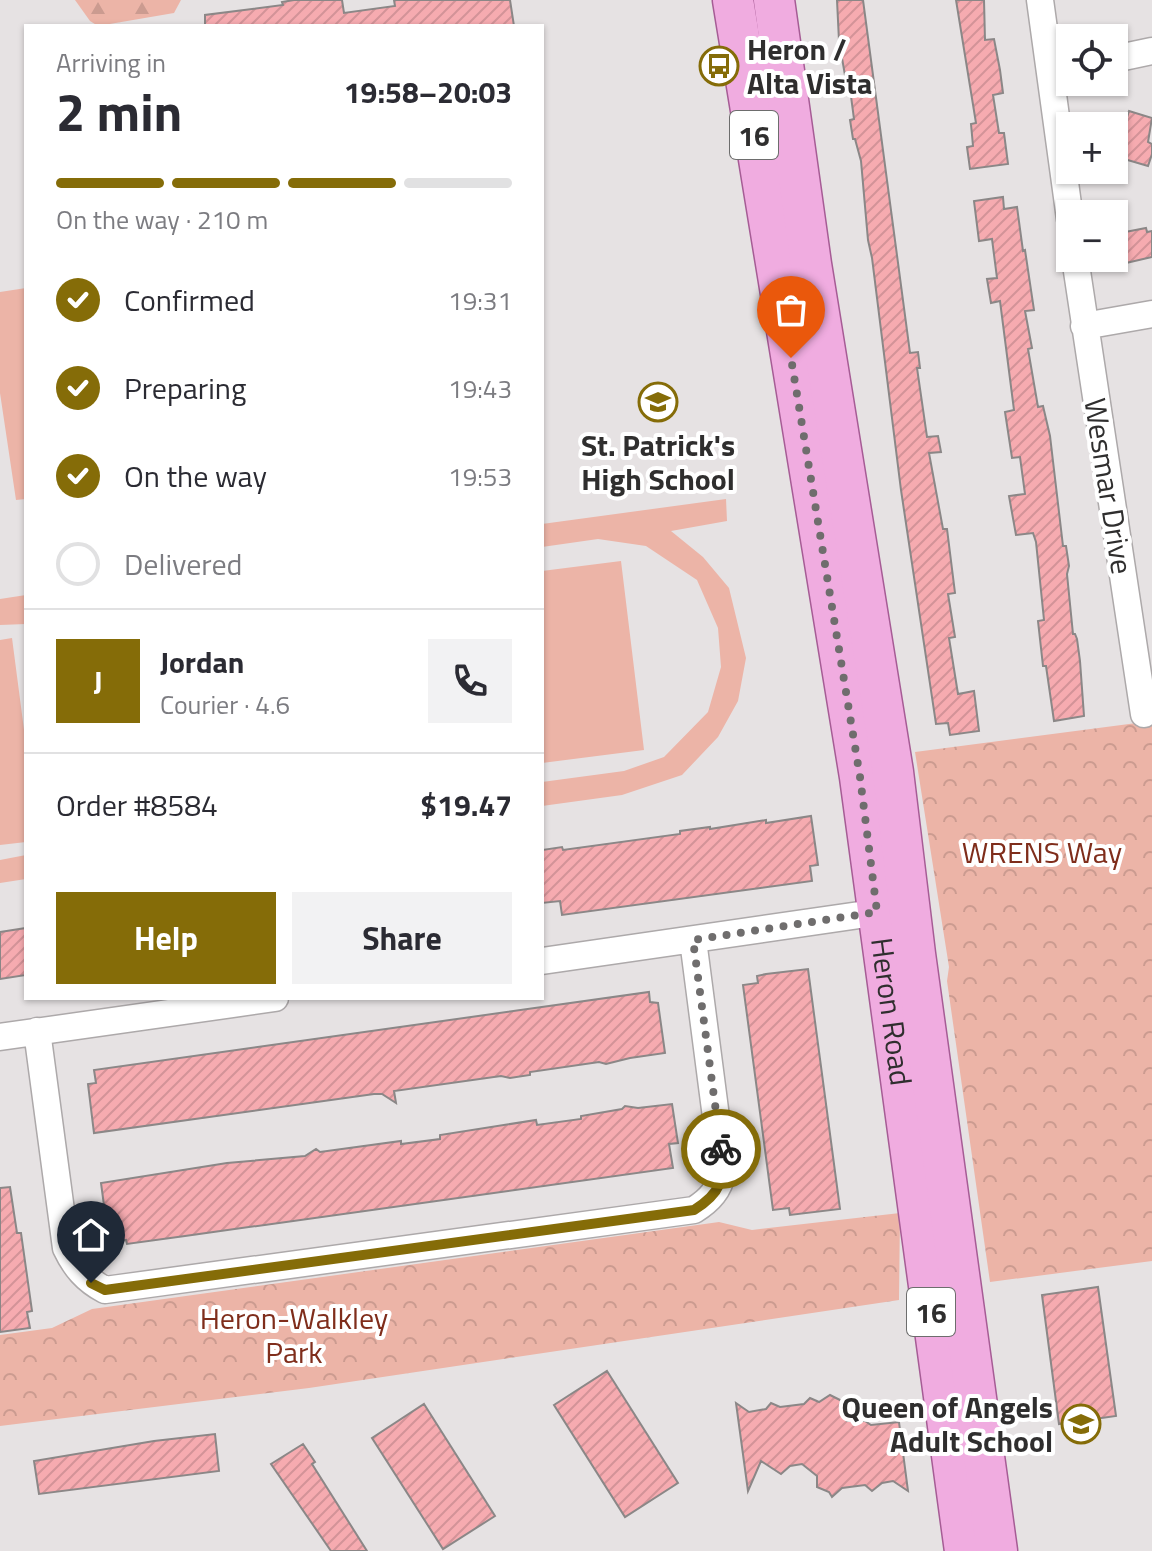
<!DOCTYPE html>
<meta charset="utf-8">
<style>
:root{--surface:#fff;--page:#f2f2f3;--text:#2b2b33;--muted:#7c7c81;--line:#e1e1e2;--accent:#856c08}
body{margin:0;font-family:"Titillium Web",sans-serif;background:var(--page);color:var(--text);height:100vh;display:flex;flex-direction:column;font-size:30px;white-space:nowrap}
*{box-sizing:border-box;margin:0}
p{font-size:26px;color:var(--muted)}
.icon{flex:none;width:44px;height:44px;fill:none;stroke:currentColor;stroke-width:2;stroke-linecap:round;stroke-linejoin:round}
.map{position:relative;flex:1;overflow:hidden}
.side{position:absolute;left:24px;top:24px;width:520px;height:976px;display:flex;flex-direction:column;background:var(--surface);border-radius:0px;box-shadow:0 2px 6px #0004}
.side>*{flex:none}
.fabs{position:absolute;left:1056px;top:24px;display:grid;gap:16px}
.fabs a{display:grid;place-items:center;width:72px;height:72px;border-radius:0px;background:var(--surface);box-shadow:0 2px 6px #0004;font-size:40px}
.pin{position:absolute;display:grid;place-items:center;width:68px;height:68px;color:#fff;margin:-82px -34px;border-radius:50% 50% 50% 0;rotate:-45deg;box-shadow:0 0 8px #0007}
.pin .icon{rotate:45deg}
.courier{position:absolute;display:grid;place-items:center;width:80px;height:80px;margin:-40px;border:6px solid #856c08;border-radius:50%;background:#fff;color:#222;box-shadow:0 2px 10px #0007}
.headline em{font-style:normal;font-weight:700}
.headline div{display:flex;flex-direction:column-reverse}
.headline{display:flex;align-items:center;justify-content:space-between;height:136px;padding:0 32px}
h1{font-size:52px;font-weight:700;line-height:60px}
.bar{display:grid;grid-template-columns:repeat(4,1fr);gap:12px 8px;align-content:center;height:96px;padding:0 32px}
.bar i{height:10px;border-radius:6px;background:var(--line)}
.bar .active{background:var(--accent)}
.bar p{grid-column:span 4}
.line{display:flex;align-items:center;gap:20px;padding:0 32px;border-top:2px solid var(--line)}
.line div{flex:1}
.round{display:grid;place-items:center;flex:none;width:84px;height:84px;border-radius:0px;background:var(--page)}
ol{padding:0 32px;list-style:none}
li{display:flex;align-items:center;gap:24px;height:88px}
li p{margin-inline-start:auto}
li .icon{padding:8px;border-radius:50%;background:var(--accent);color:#fff;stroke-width:4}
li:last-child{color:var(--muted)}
li i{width:44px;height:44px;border:4px solid var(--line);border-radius:50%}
.button{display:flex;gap:16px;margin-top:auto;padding:16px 32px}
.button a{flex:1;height:92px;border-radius:0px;background:var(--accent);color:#fff;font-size:32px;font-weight:700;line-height:92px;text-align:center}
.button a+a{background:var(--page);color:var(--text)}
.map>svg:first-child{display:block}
</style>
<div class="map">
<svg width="1152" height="1551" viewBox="0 0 1152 1551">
<defs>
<pattern id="forest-firs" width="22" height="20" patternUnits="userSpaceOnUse" patternTransform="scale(2)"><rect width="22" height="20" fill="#ecb4a7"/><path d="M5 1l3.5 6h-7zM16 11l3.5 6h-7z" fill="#cb9b90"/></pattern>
<pattern id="park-crowns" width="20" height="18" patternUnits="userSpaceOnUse" patternTransform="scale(2)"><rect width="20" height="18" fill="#ecb4a7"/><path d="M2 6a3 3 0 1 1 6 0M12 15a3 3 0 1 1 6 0" fill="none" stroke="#cb9b90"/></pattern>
<pattern id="building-hatch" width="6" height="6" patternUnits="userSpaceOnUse" patternTransform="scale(2)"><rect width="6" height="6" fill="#f6abb0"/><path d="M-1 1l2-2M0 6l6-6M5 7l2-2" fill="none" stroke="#d39398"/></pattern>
</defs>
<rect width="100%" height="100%" fill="#e6e2e3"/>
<path fill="#ecb4a7" d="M26,288V499L16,500L0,393V292Z
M726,499L727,521L671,531L703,557L729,588L746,658L738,701L718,737L682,775L622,795L542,806V782L624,771L664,757L708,712L721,667L718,628L697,580L646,546L598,539L542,547V524Z
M621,561L644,750L542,763V571Z
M26,595V624L0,625V599Z
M12,638L26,745V842L0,845V640Z
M26,855V879L0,883V860Z"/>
<path fill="url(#forest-firs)" d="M75,0H181L174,13L98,26L90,21Z"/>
<path fill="url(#park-crowns)" d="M1152,721V1261L990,1282L947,981L949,967L915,752Z
M900,1213L899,1300L309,1388L0,1426V1335L52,1328L92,1309L719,1222L752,1230Z"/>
<path fill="url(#building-hatch)" stroke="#8b8787" stroke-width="2" d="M294,0H342L344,13L395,6L394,0H510L514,26H205V15L283,5L282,2Z
M837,0H863L910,353L918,352L920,368H917L927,437L938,436L941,452L929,453L943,529H947L955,593L948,594L955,637L949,638L958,694L974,691L979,731L950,735L948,723L936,724L901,490L872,258L868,240L861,161L855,139H853L850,120L854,119L849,81H846L839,41Z
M956,0H984L985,40L994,39L1000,70L1003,93L993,95L999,133H1004L1008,164L970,169L967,147L973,146L971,124L976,123Z
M1129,111L1152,118L1148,142L1152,144V154L1148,166L1114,156L1117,133L1121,126L1124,127Z
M1003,197L1004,209L1017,207L1023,251L1025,250L1034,310L1025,311L1032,348L1028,349L1038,407L1043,406L1050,436L1063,546H1066L1069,566L1067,574L1073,634H1075L1077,639L1080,661L1084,716L1054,721L1046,666H1043L1038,621L1044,620L1036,542L1033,533L1016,535L1009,496L1025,494L1020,457L1012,458L1005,412L1014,410L1000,301L991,303L987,279L997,278L992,239L979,241L974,201Z
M1146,228L1147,232L1152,231V257L1126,263L1120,233Z
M811,816L818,865L810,866L812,881L562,915L560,901L542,903V850L562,847L563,850L680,834V831L710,827V829L766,820V823Z
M26,928V975L0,979V932Z
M808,969L840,1209L790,1215L789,1208L773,1210L743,985L758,983L757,976L766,974Z
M649,992L650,1002L658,1003L665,1053L630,1058L606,1064L599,1062L530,1072V1075L510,1078L501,1076L394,1091L396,1103L382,1094H374L94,1133L88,1084L96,1083L94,1070Z
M672,1104L678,1143L669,1144L673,1168L185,1236L127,1244L126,1240L109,1243L101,1183L227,1163L305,1156L316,1149L320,1152L401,1141V1144L440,1139V1135L536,1120L537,1125L581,1119V1116L622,1109L625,1106L638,1108Z
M10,1187L17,1233H21L32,1311L27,1312L30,1328L0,1332V1188Z
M1098,1287L1116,1416L1059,1424L1042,1295Z
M607,1371L678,1483L625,1517L554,1405Z
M830,1395L846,1403L847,1421H865L871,1425L899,1422L908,1491L893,1481L882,1483L872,1491L865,1485L842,1488L832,1497L829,1492L817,1487V1476L802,1464L790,1466L781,1474L761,1461L748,1491L736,1403L749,1412L766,1409L771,1403L780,1407L804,1404L810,1398L819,1402Z
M424,1404L495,1516L443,1549L372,1438Z
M215,1434L219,1471L39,1494L34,1461L154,1441Z
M303,1444L315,1462L312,1464L367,1551H331L271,1464Z"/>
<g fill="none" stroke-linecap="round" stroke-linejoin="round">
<defs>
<path id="minor" d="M1040,0L1070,219
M1114,59L1152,51
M1075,258L1144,714
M1084,326L1152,314
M542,961L894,910
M37,1031L66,1248C75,1267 86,1280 105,1290L694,1210C710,1200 719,1190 723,1171L693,940
M0,1037L275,998"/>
<g id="primary">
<path id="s1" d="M733,0L860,777L965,1551"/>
<path d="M774,0L811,264L893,772L915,954L997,1551"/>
</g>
</defs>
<use href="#minor" stroke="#ada9aa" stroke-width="29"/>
<use href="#primary" stroke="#a65c95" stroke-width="43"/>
<use href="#minor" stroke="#fff" stroke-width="26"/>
<use href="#primary" stroke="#f0ace0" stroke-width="40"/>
</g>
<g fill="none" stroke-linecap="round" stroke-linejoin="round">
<path stroke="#6f6d6d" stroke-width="8" stroke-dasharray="0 14.4" d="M721,1149L693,940L877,912L860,777L791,358"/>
<path stroke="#856c08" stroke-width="10" d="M91,1283L105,1290L127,1287L694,1210C721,1193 725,1180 721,1149"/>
</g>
<defs>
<symbol id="bus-ring" viewBox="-11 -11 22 22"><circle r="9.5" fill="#fff" stroke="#856c08" stroke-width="1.5"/><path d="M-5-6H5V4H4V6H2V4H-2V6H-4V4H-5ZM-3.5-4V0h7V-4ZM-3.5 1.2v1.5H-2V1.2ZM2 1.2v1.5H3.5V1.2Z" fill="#856c08"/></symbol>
<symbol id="school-ring" viewBox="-11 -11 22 22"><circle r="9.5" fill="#fff" stroke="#856c08" stroke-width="1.5"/><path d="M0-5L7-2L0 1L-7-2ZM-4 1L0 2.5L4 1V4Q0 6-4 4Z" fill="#856c08"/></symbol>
</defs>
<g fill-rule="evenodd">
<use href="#bus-ring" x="697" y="44" width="44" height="44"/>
<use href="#school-ring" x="636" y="380" width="44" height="44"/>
<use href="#school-ring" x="1059" y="1402" width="44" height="44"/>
</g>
<g text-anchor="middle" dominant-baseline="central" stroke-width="8" stroke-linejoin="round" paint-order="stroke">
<g fill="#fff" stroke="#6d6d6d" stroke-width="2">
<rect x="730" y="111" width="48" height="48" rx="6"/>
<rect x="907" y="1288" width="48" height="48" rx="6"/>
</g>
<g font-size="28" font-weight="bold" fill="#2f2e2e">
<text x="754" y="135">16</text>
<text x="931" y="1312">16</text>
</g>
<g font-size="30" font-weight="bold" fill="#2f2e2e" stroke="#fff" text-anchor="start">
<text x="747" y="49">Heron /<tspan x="747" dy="34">Alta Vista</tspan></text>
<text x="658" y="445" text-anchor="middle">St. Patrick's<tspan x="658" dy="34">High School</tspan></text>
<text x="1053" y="1407" text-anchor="end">Queen of Angels<tspan x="1053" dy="34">Adult School</tspan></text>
</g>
<g font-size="30" fill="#2f2e2e" stroke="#fff">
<text transform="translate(1109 486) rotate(81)">Wesmar Drive</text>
<text stroke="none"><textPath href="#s1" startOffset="1024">Heron Road</textPath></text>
</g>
<g font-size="30" fill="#7f2d1b" stroke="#fff">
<text x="1042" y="852">WRENS Way</text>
<text x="294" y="1318">Heron-Walkley<tspan x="294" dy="34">Park</tspan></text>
</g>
</g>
</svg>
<div class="fabs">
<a><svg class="icon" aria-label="locate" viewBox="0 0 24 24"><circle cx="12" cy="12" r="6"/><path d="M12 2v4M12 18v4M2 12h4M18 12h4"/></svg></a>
<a>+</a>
<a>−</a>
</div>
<div class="pin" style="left:791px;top:358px;background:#ea580c"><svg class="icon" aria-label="bag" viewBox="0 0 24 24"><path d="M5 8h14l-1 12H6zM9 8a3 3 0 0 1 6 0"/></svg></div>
<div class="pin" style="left:91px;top:1283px;background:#1f2937"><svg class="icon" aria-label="home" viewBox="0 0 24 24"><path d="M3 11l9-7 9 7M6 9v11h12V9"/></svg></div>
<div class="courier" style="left:721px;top:1149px"><svg class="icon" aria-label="bike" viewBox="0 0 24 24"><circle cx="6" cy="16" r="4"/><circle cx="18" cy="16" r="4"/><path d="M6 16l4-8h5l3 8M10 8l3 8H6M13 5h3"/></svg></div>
<section class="side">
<div class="headline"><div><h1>2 min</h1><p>Arriving in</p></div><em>19:58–20:03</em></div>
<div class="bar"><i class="active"></i><i class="active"></i><i class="active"></i><i></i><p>On the way · 210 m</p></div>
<ol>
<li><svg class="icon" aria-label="check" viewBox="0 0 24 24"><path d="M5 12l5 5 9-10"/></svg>Confirmed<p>19:31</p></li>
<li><svg class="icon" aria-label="check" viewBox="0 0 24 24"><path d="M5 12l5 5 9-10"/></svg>Preparing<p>19:43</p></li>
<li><svg class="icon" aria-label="check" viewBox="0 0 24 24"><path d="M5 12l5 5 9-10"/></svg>On the way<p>19:53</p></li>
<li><i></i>Delivered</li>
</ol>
<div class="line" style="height:144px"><b class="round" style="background:var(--accent);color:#fff">J</b><div><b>Jordan</b><p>Courier · 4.6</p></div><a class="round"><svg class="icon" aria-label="phone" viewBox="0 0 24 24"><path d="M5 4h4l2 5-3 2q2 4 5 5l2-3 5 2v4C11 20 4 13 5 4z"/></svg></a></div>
<div class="line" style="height:104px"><div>Order #8584</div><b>$19.47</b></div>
<div class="button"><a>Help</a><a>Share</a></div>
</section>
</div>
